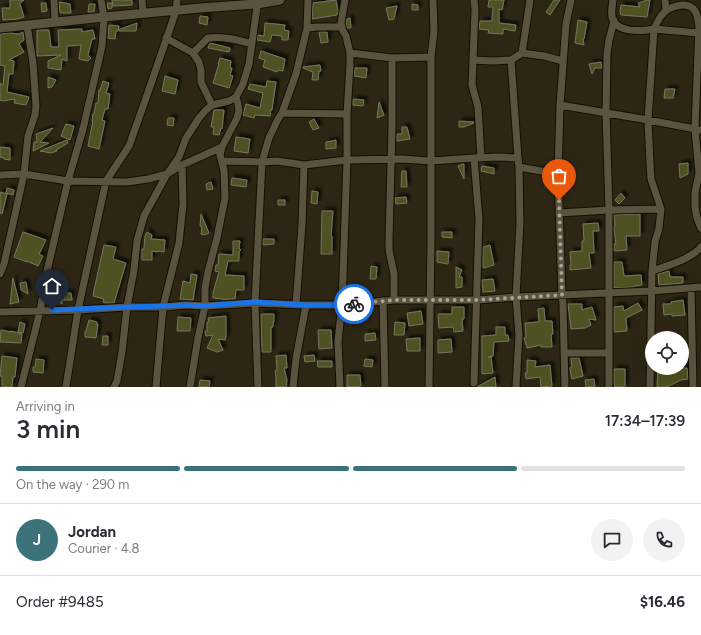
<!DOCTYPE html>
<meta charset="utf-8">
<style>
:root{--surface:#fff;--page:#f2f2f3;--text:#2b2b33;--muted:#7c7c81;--line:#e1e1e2;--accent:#3c737b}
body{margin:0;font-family:Figtree,sans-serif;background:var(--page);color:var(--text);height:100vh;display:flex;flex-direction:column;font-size:15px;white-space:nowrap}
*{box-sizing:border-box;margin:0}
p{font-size:13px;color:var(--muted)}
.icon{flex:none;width:22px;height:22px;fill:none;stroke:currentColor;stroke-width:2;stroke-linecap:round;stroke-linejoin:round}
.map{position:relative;height:387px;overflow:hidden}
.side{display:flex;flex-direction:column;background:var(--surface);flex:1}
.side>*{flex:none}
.buttons{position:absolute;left:645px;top:331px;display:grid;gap:8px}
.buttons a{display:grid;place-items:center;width:44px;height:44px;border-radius:50%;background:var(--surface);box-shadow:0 4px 16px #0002;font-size:20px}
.pin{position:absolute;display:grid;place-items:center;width:34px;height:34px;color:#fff;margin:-41px -17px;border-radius:50% 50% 50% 0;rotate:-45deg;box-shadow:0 0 4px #0007}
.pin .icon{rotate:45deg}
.courier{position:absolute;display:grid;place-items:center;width:40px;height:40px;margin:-20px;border:3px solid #1a73e8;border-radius:50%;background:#fff;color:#222;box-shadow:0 1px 5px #0007}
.head em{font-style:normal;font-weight:600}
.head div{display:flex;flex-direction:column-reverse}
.head{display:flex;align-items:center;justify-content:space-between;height:68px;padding:0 16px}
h1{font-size:26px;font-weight:600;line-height:30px}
.bar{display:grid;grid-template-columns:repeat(4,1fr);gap:6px 4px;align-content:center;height:48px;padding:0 16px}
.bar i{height:5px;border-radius:3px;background:var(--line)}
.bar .current{background:var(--accent)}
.bar p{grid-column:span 4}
.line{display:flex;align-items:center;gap:10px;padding:0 16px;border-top:1px solid var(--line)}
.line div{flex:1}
.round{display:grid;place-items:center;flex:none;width:42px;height:42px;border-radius:21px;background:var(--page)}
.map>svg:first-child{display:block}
</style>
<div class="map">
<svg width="701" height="387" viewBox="0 0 701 387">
<defs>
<filter id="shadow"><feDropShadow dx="3.5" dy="-3.5" stdDeviation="1" flood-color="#0009"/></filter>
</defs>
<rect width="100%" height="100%" fill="#2d2614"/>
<path fill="#4f5123" stroke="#757761" filter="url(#shadow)" d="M10,0H24L19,4H20L24,17L17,19L3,20L2,8H10Z
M112,0H132V5L113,6Z
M336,0L338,11L337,15L312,19L313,3Z
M489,0H504L502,10L499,9V23L516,25L515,31L503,29V34L488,33L489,30L479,29L480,21H492L493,7H488Z
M554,0H560L550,15L546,12Z
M648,0H650L647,17L621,15L620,12L621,5L640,7L638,3Z
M59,2L70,4L71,13H60Z
M41,3H46L47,11L42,12Z
M107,3H112V8L108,9Z
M89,4H95L94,12H88Z
M412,4L418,5V10H412Z
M397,6L394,19L389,20L386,8Z
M200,16L208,17L207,25L199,23Z
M350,18L351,28H347L346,23L347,19Z
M578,20L587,22L584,39H583L584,45L575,43Z
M137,23L136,31H119L118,30Z
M265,23L285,25L284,30L289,31L288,40H282V36L272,35L270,42L257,40L258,35L264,36Z
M109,25L119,26L118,31H116L115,39L108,38Z
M82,29V32L93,30L95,39H92L88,55L91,58L88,61L79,59L81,45L67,46V61L62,59L61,70L48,68V61L61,55L37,56V30H49L51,47H59L58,30Z
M23,32L24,40L19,44L24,52L9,60L14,61L13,74H9L7,92L29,97L28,100L26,105L14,103L15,99L3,101L0,100V83L3,85L5,66L0,65V34L9,33L19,34Z
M319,32H327L328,42L321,43Z
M210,43L230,48L229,52L208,48Z
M261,51L285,59L283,71L278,70L277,72L263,67L265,60L259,58Z
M220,58L231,61L230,68H232L230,75L233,76L229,88L213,83L219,64H218Z
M601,62L602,68H595L592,74L589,64Z
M320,65L321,71H319L318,80H312L313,72L303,68V67Z
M355,68H367L366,78L354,76Z
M165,76L178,80L175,94L162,91Z
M48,77L56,80L52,87H51L48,88Z
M103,81L109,83L106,93L110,94L108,109H105L102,120L105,121L99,149L88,146L93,121H92L93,114H94L96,103H98L99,90H100Z
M267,81L276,82L272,110L271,109L270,116L255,115L254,118L243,115L246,104L260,108L263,93L248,89L250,84L266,87Z
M665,89H675L673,98H664Z
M353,99L364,100L363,106L353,105Z
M379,102L384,115L377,118Z
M214,110H224L222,129L221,128L219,135L213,134L214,127H211Z
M168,118H174L173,126L167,125Z
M314,119L319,128L313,130L309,122Z
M459,121L474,122V123L464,127H459Z
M66,124L74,126L70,140L61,136Z
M402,127H407L410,139L397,141V134H402Z
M53,128L40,142L49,143L33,151L34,142H37L36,134Z
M236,137L250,139L248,153L234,151Z
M67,140L68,143L56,150L57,151L51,153L40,151Z
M336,140V148L326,149V142L332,141Z
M0,147L10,148V160L4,159V158L0,157Z
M688,163V174L680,178L679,164Z
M462,164H464V179L458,166Z
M482,166L494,168V174L481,171Z
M402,171H406L407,187H401Z
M232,178L247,180L246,187L231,185Z
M211,182L213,189L207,190L206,184Z
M7,188L14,190L13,195L6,193Z
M312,191L318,192L317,204L311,203Z
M0,192L7,194L2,214L0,213Z
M621,193L625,198L619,204L615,200Z
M406,197L407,203L396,204L395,198Z
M278,200H285V205H278Z
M322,211H333L331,236H332V254H321Z
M201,214L209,233L204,235L201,234L202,227L200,226Z
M640,214V236H626L627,250L614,251V244H616L614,231V226H615L614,215Z
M598,223L599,231H593L594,253H589L591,268L570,270V265H571L570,252L582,251V241H584L583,224Z
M23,232L46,240L39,254L43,256L38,266L27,261V262L14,257Z
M147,232L152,235L151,239L165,240L164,252L157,251V252L152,251V260H142V249H144L145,236Z
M442,232H452V238L442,237Z
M263,239H274V244L263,245Z
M233,241H240L239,248L241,250L239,252V261H228L225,275L244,276V290H236L235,299H229L224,300L223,299L213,298V293L219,272L215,271L216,265H218L219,254L233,255Z
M104,245L116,247L113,259L126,263L114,303H106L103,302L104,299L93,296L94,290Z
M490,245L494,265L483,268V247Z
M437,251L449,252L448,264L437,262Z
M614,262H622L624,276L641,275L642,285L634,286V287L614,288Z
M371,266L377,267L376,279H370Z
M456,267L462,270L459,277H462V287L456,288Z
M669,271L670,277H683V283L659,285L658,274Z
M191,274L197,275L193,300L180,299L183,281L190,283Z
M13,278L19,302L10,304Z
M493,279L495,291L483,292L482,280Z
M26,282L28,294L21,290L20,283Z
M50,290H59L58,293H71L72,300H62V304L48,295Z
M683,300L685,315L672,316V314L664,315L663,304H671V302Z
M638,303L642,310L626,318L627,331L614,332V307L623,306L624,311Z
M568,304H582V310L592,307L596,320L589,319L591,325L585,328L571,329Z
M452,307H464V319H462L463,331L454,332L453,327L439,328L438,314H452Z
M544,308L545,321H552L553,334H551L552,347H541V345L527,348L524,338L526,337L525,323L539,322L538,309Z
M421,311L423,324L409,326L407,313Z
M261,314H274V322H273V327H271V352H262Z
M226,316V336L225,340L218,339L223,350L217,352L207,348L213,335L206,336L205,331H207V322H209L208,318Z
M178,317L191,318L190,331H177Z
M89,320L97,322L96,324H98L96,338L85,337V331H86Z
M20,322L25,324L23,333L18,332Z
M395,322L405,323L404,335H394Z
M496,327H505V335H508L509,341L494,342L493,356L488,357H491L493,373L482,374V336L496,335Z
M1,330L11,332V331L22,334L21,343L0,342Z
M318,330H331L332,348L319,349Z
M375,333L376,340L365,341V334Z
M103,336H108V345H102Z
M420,338V351H407L406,339Z
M451,339L452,352L438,353V340Z
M286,355L287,368H284L287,380L286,387H276V378L275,371L277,370L276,356Z
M314,355L315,361L305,362L304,356Z
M2,356L17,358L15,377H13L12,387H2V376H0Z
M571,358H579L583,376L572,379L570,370V368L572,367Z
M36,359L44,360L43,373L33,372V367H35Z
M365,359L373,360L372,367L364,366Z
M527,360L536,361L535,367L550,365L552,386L541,387L540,377L526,379L525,373H527Z
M317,361H332V367H318Z
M658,368H687L688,379L681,380L667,387H657Z
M614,369H625V387H615L614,382Z
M347,375H360L361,386L347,387Z
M495,377L496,387H477Z
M594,379L595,387H586L585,380Z
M200,380L210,381L209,387H199Z"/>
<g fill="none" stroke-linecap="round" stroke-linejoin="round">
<defs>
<path id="minor" d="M54,0L55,21
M142,0L143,13
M474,0L475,9L472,85L478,107L481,158
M613,0C612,7 610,16 614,22C622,33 642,31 654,29C656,25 658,20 661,16C668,6 688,0 695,11C698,16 698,22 699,26L701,28
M665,0L666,10
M699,26L695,129L699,173L695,193V207L697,218L701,228
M307,28L318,27H341
M166,38L193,53L199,62L201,70V82L212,105
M193,53L208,38C223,36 238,40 252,44
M350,53L392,58L431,57
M522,53L530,0
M392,58V126L389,240V250L394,274V300
M473,60L493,61L511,60L522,53L544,56L563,61
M511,60L518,158L519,167L520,223L516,297L519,335L516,387
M560,105L648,120L701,130
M282,113L347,114
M223,161L262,162L269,138L278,119L282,113L296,74L307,28L308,0
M519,167L558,174
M0,175L24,174L68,181L127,182L148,179L167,174L179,157L186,138L199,118L206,110L212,105L229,101L236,97L243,84L249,64L258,0
M559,213L609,210L661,209
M652,271L655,242L659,228L661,209L651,179L650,163L648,120L654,29L699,33
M0,274L4,264L24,174L28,136L35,115L36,106L33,63L27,25
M691,288L693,387
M383,301L385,387
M296,305L302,225L304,165L347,160L402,159L431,161L474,158L498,157L518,158
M0,312L78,310L127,307H163L186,305L205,306L255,303L306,305H342L394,300H477L516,297L651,291L701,287
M565,353H609
M474,383L479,219L474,158
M21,387L40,311L47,271L68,181L83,129L102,46L104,17L101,0
M66,387L78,310L106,181L129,146L145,101L176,11L177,0
M114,387L117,381L122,352L127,307L134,270L137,241L144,216L167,174L182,165L222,147
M156,387L163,307L179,243L183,204L182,165
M190,387L198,338L205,306V288L208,272L217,238L225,198L224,170L220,155L222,147L237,118L239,111L238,104L236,97
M258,387L255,303L262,162L277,161L304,165
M293,387L296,359L306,305
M340,387L338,341L342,305L347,160V114L350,65V53L346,36L343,31L341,23L345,0
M429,387L431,239V57L434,31L433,0
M565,387L563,304L562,295L558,174L560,105L566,24L571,0
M609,387V210L606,113L607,54L609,40L614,21
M650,387L652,271C667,266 691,259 701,247"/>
<path id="tertiary" d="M0,28L104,17L200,8L257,4L280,0"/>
</defs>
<use href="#minor" stroke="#150f01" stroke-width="9"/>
<use href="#tertiary" stroke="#150f01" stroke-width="11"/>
<use href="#minor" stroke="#5a533f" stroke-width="7"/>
<use href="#tertiary" stroke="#5a533f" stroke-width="9"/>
</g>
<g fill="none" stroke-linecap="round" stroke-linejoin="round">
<path stroke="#a9a396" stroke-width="4" stroke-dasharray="0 7.2" d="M354,304L394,300H477L562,295L559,200"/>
<path stroke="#1a73e8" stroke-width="5" d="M52,310L127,307L163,306L186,305L204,306L255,302L306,305H342L354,304"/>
</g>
</svg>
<div class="buttons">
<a><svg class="icon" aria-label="locate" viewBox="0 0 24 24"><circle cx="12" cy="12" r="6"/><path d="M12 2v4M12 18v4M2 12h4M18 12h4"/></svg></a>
</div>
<div class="pin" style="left:559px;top:200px;background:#ea580c"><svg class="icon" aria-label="bag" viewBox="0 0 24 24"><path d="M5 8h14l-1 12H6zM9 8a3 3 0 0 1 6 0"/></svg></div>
<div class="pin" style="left:52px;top:310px;background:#1f2937"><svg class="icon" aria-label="home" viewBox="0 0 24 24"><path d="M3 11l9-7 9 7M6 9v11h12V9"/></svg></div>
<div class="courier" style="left:354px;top:304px"><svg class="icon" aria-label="bike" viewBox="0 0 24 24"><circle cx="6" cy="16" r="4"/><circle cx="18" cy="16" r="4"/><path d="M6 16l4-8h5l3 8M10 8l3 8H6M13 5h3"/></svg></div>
</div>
<section class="side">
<div class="head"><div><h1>3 min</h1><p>Arriving in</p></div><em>17:34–17:39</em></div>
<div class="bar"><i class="current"></i><i class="current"></i><i class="current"></i><i></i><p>On the way · 290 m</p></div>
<div class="line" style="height:72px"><b class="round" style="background:var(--accent);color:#fff">J</b><div><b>Jordan</b><p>Courier · 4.8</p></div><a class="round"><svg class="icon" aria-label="chat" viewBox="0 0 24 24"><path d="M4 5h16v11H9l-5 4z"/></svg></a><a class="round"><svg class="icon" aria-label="phone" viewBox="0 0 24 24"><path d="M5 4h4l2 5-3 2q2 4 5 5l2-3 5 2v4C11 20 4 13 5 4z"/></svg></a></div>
<div class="line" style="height:52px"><div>Order #9485</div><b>$16.46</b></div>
</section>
